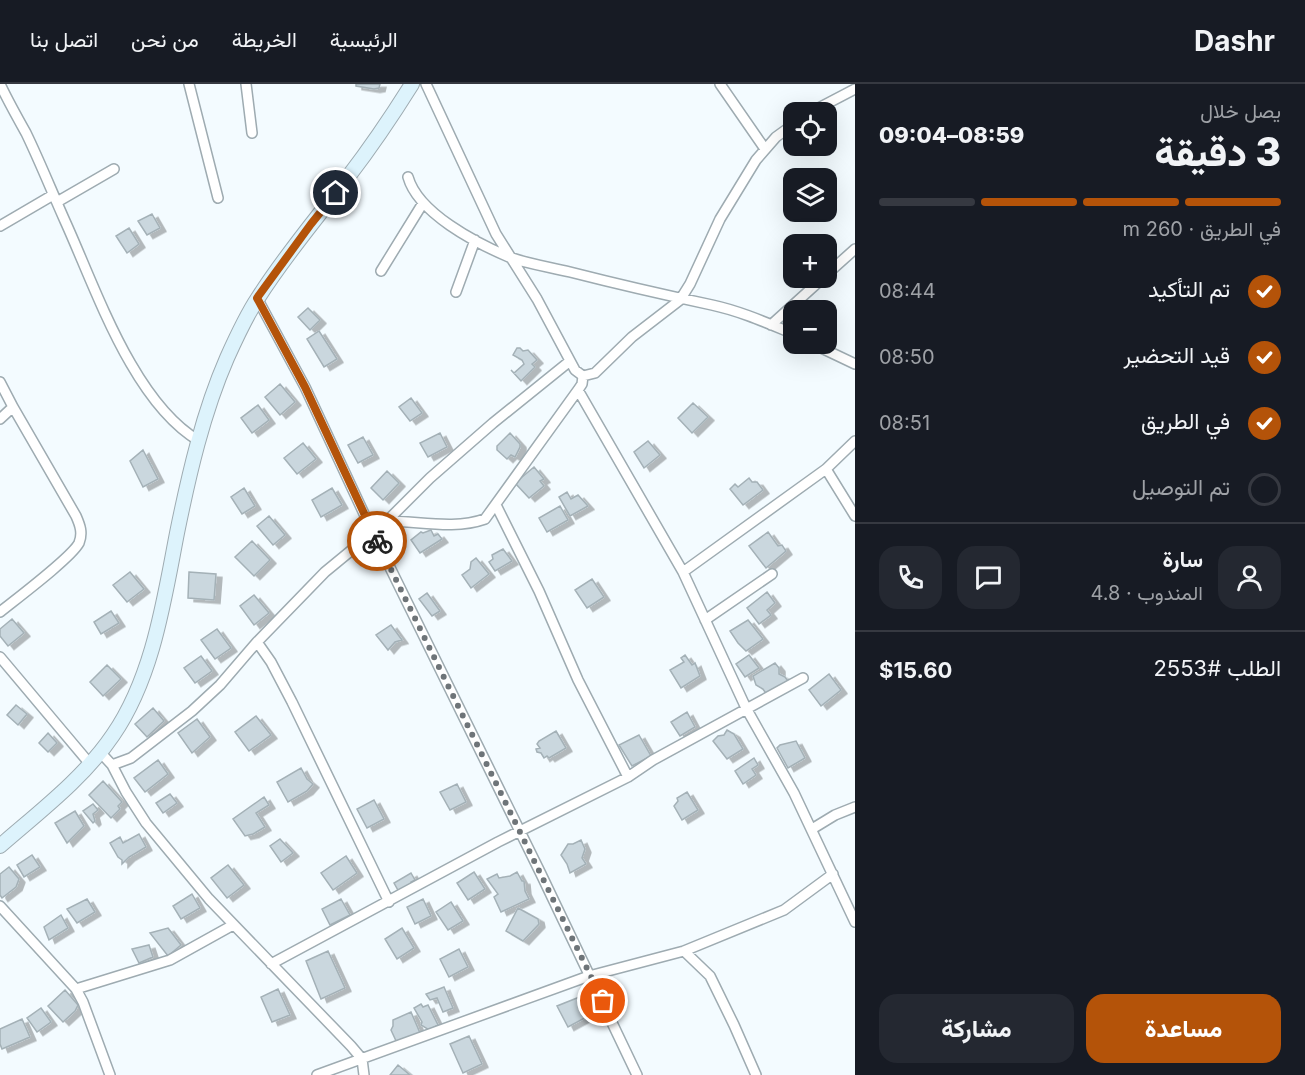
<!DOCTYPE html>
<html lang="ar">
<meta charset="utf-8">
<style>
:root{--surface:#171b24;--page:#242831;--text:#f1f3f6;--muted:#9ea1a6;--line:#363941;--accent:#b45309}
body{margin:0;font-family:Inter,Vazirmatn,sans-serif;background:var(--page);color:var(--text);direction:rtl;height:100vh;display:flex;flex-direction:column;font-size:22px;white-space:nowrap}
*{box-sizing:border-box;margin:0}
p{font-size:20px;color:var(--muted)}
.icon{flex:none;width:33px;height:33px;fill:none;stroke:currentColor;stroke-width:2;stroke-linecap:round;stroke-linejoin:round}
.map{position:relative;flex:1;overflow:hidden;direction:ltr}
.drawer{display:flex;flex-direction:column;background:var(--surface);width:450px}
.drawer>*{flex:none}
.buttons{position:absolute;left:783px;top:18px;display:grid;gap:12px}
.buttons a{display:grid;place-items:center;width:54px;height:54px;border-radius:12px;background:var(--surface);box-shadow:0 6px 24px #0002;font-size:30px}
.pin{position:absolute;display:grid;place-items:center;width:51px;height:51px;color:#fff;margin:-26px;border:3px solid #fff;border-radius:50%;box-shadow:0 2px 6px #0007}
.courier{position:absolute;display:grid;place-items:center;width:60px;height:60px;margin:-30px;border:4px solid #b45309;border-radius:50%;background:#fff;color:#222;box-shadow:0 2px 8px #0007}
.headline em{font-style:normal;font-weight:800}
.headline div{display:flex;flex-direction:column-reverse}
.headline{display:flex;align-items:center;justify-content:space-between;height:102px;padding:0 24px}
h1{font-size:39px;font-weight:800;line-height:45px}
.bar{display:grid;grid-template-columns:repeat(4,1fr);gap:9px 6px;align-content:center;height:72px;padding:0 24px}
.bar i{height:8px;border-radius:4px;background:var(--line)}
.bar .on{background:var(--accent)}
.bar p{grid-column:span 4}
.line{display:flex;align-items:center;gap:15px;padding:0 24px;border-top:2px solid var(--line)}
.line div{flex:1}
.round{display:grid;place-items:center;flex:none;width:63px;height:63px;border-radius:18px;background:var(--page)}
ol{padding:0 24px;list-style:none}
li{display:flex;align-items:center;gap:18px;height:66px}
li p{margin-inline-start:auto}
li .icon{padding:6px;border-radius:50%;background:var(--accent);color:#fff;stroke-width:4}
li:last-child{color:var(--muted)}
li i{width:33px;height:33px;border:3px solid var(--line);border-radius:50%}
.button{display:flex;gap:12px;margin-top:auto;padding:12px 24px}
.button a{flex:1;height:69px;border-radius:18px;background:var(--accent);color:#fff;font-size:24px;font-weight:800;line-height:69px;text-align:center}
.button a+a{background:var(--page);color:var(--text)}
header{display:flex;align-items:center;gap:36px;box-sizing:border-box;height:84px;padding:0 30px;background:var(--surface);border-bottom:2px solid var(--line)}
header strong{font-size:28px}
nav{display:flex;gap:33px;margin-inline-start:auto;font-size:21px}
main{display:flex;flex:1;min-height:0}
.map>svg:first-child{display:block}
</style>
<header>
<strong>Dashr</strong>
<nav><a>الرئيسية</a><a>الخريطة</a><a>من نحن</a><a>اتصل بنا</a></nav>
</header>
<main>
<section class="drawer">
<div class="headline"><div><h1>3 دقيقة</h1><p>يصل خلال</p></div><em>08:59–09:04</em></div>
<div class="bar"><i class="on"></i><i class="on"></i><i class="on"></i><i></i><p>في الطريق · 260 m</p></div>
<ol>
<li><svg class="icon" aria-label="check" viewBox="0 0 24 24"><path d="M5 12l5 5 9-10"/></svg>تم التأكيد<p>08:44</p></li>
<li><svg class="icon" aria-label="check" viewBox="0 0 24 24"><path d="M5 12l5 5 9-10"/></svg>قيد التحضير<p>08:50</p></li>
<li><svg class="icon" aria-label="check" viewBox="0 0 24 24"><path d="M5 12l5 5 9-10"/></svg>في الطريق<p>08:51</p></li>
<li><i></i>تم التوصيل</li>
</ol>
<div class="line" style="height:108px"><a class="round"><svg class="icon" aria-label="person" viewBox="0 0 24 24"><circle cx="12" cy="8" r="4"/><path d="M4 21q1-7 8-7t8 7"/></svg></a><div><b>سارة</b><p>المندوب · 4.8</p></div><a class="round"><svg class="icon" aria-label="chat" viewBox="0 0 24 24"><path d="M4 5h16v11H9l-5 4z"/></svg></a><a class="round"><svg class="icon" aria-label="phone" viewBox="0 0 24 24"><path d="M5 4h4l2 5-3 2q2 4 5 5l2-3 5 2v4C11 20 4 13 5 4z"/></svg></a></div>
<div class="line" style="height:78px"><div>الطلب #2553</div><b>$15.60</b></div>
<div class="button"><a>مساعدة</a><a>مشاركة</a></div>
</section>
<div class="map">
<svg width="855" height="991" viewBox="0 0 855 991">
<defs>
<filter id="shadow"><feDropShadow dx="6" dy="3.5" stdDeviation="0" flood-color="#0004"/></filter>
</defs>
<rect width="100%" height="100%" fill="#f3fbff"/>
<path fill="#cad7de" stroke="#a4b1b7" stroke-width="1.5" filter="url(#shadow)" d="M356,0H380L379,4L374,5L356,2Z
M152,130L160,144L147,151L138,137Z
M129,144L139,160L127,169L116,152Z
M308,224L320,236L310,246L298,233Z
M319,247L337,275L324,283L307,255Z
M517,264H520L523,267L528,266L537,276L532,280L535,283L521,297L511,286L514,289L524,280L522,276L513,271Z
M280,300L295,318L280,331L265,313Z
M411,314L422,329L410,337L399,323Z
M693,319L708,333L692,349L678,334Z
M258,321L269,336L252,349L241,334Z
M440,349L447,363L428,373L420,359Z
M510,349L520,360V363L515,373L511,371L507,375L497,366V362Z
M363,353L373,371L358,379L348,361Z
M648,357L660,371L644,384L634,368Z
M303,359L316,375L297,390L284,374Z
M143,366L158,395L143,403L130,377Z
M534,383L544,395L540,397L544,402L529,414L515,399Z
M387,387L399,399L383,416L371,404Z
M749,394L752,398H757L763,406L743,421L730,405L735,400L738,403Z
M244,404L255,422L242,430L231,413Z
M332,404L342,421L321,433L312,416Z
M567,408L571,415L578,411L588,422L570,432L559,413Z
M560,422L568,436L547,448L539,434Z
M269,432L285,451L273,461L257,442Z
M431,446L434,452L438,450L442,455L420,469L411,456L421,448L423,449Z
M768,448L778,462L782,461L786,467L766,484L749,462Z
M252,457L270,476L254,492L235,473Z
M503,465L512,477L495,487L489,478L493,475L492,471Z
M476,474L489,490L471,504L462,491L470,485L471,478Z
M130,488L144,505L127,518L113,501Z
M189,488L216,490L214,516L188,514Z
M592,495L604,513L587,524L575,506Z
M767,508L775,519L767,526L771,531L759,540L747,524Z
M427,509L440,527L432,532L419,515Z
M254,511L269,529L254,541L240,522Z
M111,527L119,539L101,550L94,538Z
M12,535L24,549L8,562L0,552V545Z
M748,536L763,555L746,567L738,559L730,547Z
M391,541L402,556L395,558L388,566L376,551Z
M217,545L231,564L215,575L201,556Z
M685,571L692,581L695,579L700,592L681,604L670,586L684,578L681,574Z
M749,571L759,584L745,593L736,580Z
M201,572L212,587L195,599L184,584Z
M775,579L779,584V590L785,593L788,597L767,611L763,605L756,601L753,592Z
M107,581L121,595L103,612L90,598Z
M829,590L841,606L821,622L809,606Z
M16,621L27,630L18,641L7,631Z
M153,624L164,637L147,653L135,640Z
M687,628L695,643L680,652L671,638Z
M256,632L271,651L249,667L235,648Z
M197,635L210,653L192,669L178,649Z
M727,646L734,650L743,665L727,675L713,657L718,652L724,651Z
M556,647L566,664L549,674L547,672L544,674L541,669L537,668L536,665L540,664L537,660L539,657Z
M48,649L57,659L48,668L39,659Z
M639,651L651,672L632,682L619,661Z
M796,657L805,674L788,684L777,664L780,661Z
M754,674L758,681L752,685L756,691L743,700L735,687Z
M158,676L168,690L145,708L134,694Z
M301,684L307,695L313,700L307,707L288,718L277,698Z
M103,697L122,718L118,722L120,725L111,734L89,711Z
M457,700L466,718L450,726L440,708Z
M687,708L698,726L682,736L674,722L678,717L677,714Z
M170,710L177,719L163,729L156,719Z
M264,713L269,721L256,729L265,743L253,750L245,752L233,735Z
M374,716L384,735L367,744L357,725Z
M93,720L98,726L93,730L95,737L93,739L83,727Z
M75,727L84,742L67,759L55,739Z
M139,750L146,763L129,773L122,780V776L118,773L110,759L120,753L123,759Z
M280,755L293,769L281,778L270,762Z
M581,756L585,765L582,774L586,780L570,789L567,780L561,771L568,760H573Z
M32,771L40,783L24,793L17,781Z
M346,772L357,789L333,806L321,789Z
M228,781L244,801L227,814L211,794Z
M9,783L19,795L16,803L2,814L0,811V790Z
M474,788L485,805L468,816L457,799Z
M517,788L522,797H524L525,807L529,815L501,828L494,813L498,810L487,795L497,790L499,794L510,792Z
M411,789L415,796L411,798L412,800L399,808L394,799Z
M192,810L200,824L181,835L173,822Z
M87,815L95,828L77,839L67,825Z
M341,815L350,831L330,841L322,825Z
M423,815L431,832L415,840L407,823Z
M451,818L463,837L448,846L436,828Z
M518,824L538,835L539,840L523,857L506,847Z
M61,831L68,844L49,856L44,843Z
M168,844L181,861L168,872L150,849Z
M402,844L414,864L397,875L385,855Z
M149,861L153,873L139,879L132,865Z
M459,865L468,883L449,893L440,875Z
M328,867L345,904L321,915L306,877Z
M444,903L453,924L443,928L437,914L430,916L426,910Z
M278,905L290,931L272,938L261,913Z
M65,906L78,921L75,927L63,938L48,922Z
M582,912L592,930L568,943L557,922Z
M421,920L423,923L428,921L438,941L429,946L421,941L422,938L414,924Z
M41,924L51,938L37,948L27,934Z
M411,928L420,949L397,959L391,946L393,942V936Z
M22,935L30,953L2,965L0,960V945Z
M469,952L482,980L463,989L450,960Z
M398,981L410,991H390Z"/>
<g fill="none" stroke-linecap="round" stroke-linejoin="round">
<defs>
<path id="minor" d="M0,0C8,17 17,33 26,49C40,78 52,108 65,137C96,205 133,318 199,357
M189,0L218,114
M246,0L252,49
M426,0L496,150L537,215L575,286L583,292L595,289L632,253L680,216L690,200L720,135L756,76L776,53L794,40
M720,0L765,65
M811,28L855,5
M408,93C418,129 476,159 509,173C528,180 550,183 570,188C617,200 665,211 712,221C740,227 767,239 794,250
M57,118L114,85
M0,142L53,111
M381,187L423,119
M826,191L855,165
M456,208L475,156
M257,214L305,303L373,449L541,790L637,991
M771,241L823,194
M813,260L855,280
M0,298L13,323L0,335
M578,306L683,488L746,624L794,709L855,838
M826,385L855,432
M496,421L539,507L578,596L628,693
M387,437C419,437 454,446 485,435L578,306L582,300L583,292
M683,488L826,385L855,357
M0,528C16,515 71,474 79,459C83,449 80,441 76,432L13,323
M705,536L772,490
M257,558L271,578L292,618L389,818
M0,573L90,680
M101,669L112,681L126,708L146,739L209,815L351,962L362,975L364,991
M112,681L131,674L192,627L220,601L257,558L325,488L387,437L430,394L493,339L570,277
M812,745L835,731L855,723
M0,822L76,905L83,918L110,991
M684,867L710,892L734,941L756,991
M271,880L498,758L628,693L653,676L803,594
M76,905L170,876L233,841
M317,991L589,892L684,867L784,826L833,790"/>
<path id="secondary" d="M0,762C39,728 84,694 113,651C153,593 164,516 177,449C189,390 203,329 227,274C236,254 246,232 258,214C285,171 318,133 348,93C371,63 392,32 412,0"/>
</defs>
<use href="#minor" stroke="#9eabb1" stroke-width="12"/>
<use href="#secondary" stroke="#9eabb1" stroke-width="16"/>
<use href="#minor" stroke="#fff" stroke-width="9"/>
<use href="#secondary" stroke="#ddf3fc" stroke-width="14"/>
</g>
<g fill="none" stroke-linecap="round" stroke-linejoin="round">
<path stroke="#6e7478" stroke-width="6" stroke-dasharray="0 10.8" d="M377,457L603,917"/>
<path stroke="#b45309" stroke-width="8" d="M336,109L311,140L257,214L305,303L377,457"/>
</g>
</svg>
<div class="buttons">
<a><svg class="icon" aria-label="locate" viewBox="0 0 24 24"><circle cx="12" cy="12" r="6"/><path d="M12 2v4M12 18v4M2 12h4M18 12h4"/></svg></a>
<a><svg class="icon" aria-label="layers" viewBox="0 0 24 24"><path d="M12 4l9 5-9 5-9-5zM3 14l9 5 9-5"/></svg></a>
<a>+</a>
<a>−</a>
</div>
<div class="pin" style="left:603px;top:917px;background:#ea580c"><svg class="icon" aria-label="bag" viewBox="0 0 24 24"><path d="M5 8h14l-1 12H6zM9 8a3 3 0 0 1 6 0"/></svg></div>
<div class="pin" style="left:336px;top:109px;background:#1f2937"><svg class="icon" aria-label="home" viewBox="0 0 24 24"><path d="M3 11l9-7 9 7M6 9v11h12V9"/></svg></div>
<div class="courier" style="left:377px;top:457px"><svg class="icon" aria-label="bike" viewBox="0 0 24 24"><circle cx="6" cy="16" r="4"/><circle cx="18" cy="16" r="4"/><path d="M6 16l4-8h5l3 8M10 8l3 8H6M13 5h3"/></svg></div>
</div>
</main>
